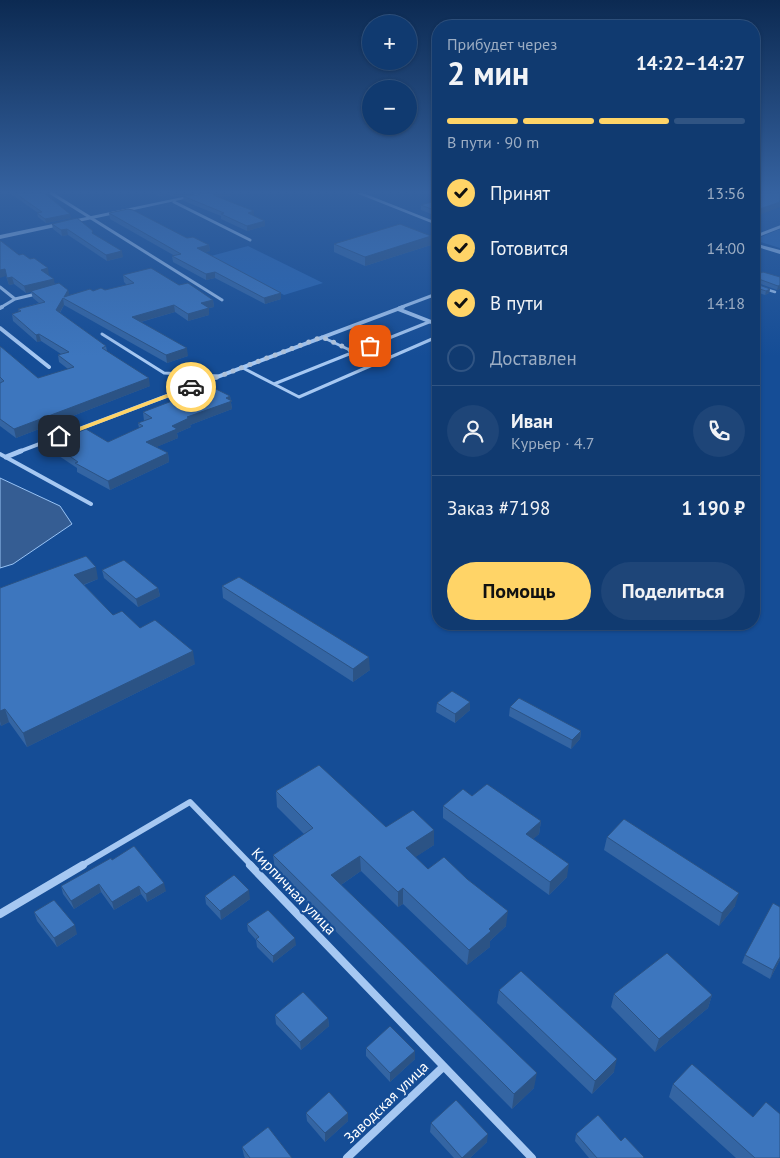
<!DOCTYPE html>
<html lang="ru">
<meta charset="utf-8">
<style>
:root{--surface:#103a70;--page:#1e4578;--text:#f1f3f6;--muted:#9cadc3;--line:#305483;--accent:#ffd467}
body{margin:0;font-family:"PT Sans",sans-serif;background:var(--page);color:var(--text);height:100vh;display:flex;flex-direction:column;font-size:19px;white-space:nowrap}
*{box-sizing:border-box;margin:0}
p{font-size:16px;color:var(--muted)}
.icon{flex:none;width:28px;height:28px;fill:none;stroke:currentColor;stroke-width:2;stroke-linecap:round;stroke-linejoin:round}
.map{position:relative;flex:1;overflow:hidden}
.panel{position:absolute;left:432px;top:20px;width:328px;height:610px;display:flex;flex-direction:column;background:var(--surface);border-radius:20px;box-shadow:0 1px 4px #0004,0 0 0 1px var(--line)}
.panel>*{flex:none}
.buttons{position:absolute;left:362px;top:15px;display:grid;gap:10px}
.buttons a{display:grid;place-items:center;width:55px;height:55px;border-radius:50%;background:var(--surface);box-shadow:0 1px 4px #0004,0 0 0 1px var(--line);font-size:25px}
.pin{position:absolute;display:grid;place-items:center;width:42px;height:42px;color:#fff;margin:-21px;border-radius:10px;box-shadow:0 2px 8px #0006}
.courier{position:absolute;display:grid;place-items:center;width:50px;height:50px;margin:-25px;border:4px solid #ffd467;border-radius:50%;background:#fff;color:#222;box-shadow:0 1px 6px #0007}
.overview em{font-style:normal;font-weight:600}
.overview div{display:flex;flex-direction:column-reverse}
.overview{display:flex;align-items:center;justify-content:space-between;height:85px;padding:0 15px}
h1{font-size:32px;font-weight:600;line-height:38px}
.bar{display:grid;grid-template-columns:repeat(4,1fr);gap:8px 5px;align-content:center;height:60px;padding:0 15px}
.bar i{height:6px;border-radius:4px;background:var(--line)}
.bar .current{background:var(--accent)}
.bar p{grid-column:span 4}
.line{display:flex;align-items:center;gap:12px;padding:0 15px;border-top:1px solid var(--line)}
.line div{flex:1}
.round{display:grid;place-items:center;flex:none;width:52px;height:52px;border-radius:26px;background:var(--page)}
ol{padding:0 15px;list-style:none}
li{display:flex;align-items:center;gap:15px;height:55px}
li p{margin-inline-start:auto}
li .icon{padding:5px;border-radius:50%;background:var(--accent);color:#111;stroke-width:4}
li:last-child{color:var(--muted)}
li i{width:28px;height:28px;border:2px solid var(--line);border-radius:50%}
.cta{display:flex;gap:10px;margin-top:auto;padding:10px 15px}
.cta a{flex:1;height:58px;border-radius:30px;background:var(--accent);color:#111;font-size:20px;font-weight:600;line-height:58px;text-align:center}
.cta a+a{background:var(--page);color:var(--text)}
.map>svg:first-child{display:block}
</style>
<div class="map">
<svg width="780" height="1158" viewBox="0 0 780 1158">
<rect width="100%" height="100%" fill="#154d96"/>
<path fill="#2866b5" d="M780,229V248L754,240Z
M248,246L323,283L284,295L211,256Z"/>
<path fill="#355d93" stroke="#98c3f5" d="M0,478L60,506L72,524L13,564L0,568Z"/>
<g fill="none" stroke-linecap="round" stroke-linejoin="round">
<path stroke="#a6c8f2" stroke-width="2.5" d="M765,289L775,292"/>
<path stroke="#a6c8f2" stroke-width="3" d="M102,334L164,373L218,376
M322,337L354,352
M243,368L299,397L439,336
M274,384L429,322"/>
<path stroke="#a6c8f2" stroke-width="4" d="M0,454L91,504"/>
<path stroke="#a6c8f2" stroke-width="3" d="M51,193L222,300
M174,202L250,240
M754,237L780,227
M0,287L15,299
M0,308L15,299L36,294
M399,308L439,293"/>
<path stroke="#a6c8f2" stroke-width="4" d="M0,308L2,307
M398,309L439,325
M0,328L49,367
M18,452L403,307"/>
<path stroke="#a6c8f2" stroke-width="5" d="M6,457L21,451"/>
<path stroke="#a6c8f2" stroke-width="6" d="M81,866L190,802L252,866"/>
<path stroke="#a6c8f2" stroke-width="8" d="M250,865L532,1158
M0,914L83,865
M347,1158L443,1067"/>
<path fill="#a6c8f2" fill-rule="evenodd" d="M202,193H212L0,239V235Z
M356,193H363L439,223V226Z
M754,243L780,250V254L754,246Z"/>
</g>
<path fill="#3465a3" d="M10,193H44L71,218L46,223L38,217L37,213H38Z
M154,193H187V194L174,197L168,194L160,196Z
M202,193H239L220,198L254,211V216L265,226L247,231L221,219V216L184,201L183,196L197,195Z
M439,200V217L421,210V205Z
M109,213L209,245L210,251L205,252L281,293V299L265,304L215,278L206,280L173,262L172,256H175L110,219Z
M52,224L93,234L123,257L107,261L68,235L62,236L53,229Z
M334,244L431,245L365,266L334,252Z
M19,255L49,275H48L55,284L68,290L69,295L93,291L105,290L127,285L124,282L123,275L179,285L213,300L214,307L209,308V315L188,321L175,312L141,322L188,356L167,363L64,305L60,313L106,346L107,351L150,386L16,438L0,426V346L38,378L68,369L59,362L58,355L61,354L41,341L37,342L13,321L12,314L19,312L18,309L39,303L33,298L31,292L26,293L14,284L9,285L6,276Z
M754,276L780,277V289L777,290L755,282Z
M754,283L770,289L769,293L765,295L754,291Z
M230,396L232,409L190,425L191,427L177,433L178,438L156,447L168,453L169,462L110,490L77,472V468L53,452L51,443L108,442L139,428L138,423L144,421L143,412L176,403Z
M102,570L158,588L160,596L138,607L104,578Z
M98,579L84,585L113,615L140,628L195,664L27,747L9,722L1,726L0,724V588Z
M222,586L370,670L353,682L223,598Z
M437,703L470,710L455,723L436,712Z
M510,707L581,731L580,739L571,749L509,716Z
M276,791L386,827L434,845L415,857L428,869L506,926L490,941V947L467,965L403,904L398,907L361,871L341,885L534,1088L512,1109L275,870L273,855L304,834L277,807Z
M472,796L541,821L539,834L533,839L567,877L549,895L443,818V806Z
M607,837L735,906L719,926L604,850Z
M112,860L166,891L147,902L141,894L114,910L101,892L74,909L63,894L61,886Z
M205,896L250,899L221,920L206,904Z
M780,907V960L770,979L742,963L745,955Z
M34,912L77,934L57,947L37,921Z
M247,924L296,945L273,963L257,947L256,940L248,931Z
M499,990L614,1072L592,1094L497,1003Z
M614,994L712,995L708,1008L655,1052L611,1007Z
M275,1015L328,1018L329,1026L301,1050L276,1024Z
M366,1048L415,1059L390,1082L366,1056Z
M673,1084L753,1117L780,1158H736L669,1097Z
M306,1113L348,1121L325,1142L307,1121Z
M431,1123L487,1142L470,1158H454L430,1132Z
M576,1134L621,1141L644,1157V1158H589L575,1141Z
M242,1147L292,1158H245L244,1156Z"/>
<path fill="#2b5385" d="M159,193H168V194L160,196Z
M174,193H187V194L174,197Z
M218,193H239L213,200V195Z
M780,202V207L754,217V211Z
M254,211V216L248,213Z
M70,214L71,218L46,223L45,219Z
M265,221V226L247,231V226Z
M67,229L68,235L62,236L61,230Z
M431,236V245L365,266V257Z
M209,245L210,251L198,254L197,248Z
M122,251L123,257L107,261L106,255Z
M48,268L49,275L43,277L41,270Z
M5,269L6,276L0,278V270Z
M215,272V278L206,280V274Z
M12,277L14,284L9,285L7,278Z
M54,279L55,286L26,293L24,286Z
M780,285V289L777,290L778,286Z
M770,289L769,293L765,295L766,291Z
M68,290L70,297H64Z
M281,293V299L265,304L264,298Z
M63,298L64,305L57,317L56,310Z
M213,300L214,307L209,308V315L188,321V314L201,303Z
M174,305L175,312L133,324L132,317Z
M39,334L41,341L37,342L36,335Z
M187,348L188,356L167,363L166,355Z
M149,378L150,386L16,438L14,429Z
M230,396L232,409L190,425L191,427L177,433L178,438L147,451L146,442L187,417Z
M168,453L169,462L110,490L108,481Z
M96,567L98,579L77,587L74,575Z
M158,588L160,596L138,607L136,599Z
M193,651L195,664L27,747L23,733Z
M369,657L370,670L353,682V669Z
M470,702V710L455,723V714Z
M5,709L9,722L1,726L0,721V711Z
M581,731L580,739L571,749L572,740Z
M541,821L539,834L524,847L526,834Z
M434,830V845L405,864L406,848Z
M360,856L361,871L332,891L331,875Z
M569,864L567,877L549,895L550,882Z
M164,883L166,891L147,902L146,894Z
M99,884L101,892L74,909L71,901Z
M139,886L141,894L114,910L112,902Z
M403,888V904L398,907V892Z
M249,890L250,899L221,920L220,911Z
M739,893L735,906L719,926L722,913Z
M508,911L506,926L490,941V947L467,965L469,950L489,929Z
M75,925L77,934L57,947L54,938Z
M295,938L296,945L273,963V956Z
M780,957V960L770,979L773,970Z
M712,995L708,1008L655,1052L659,1039Z
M328,1018L329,1026L301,1050L300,1042Z
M415,1051V1059L390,1082V1073Z
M617,1059L614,1072L592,1094L595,1081Z
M537,1073L534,1088L512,1109L514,1094Z
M348,1113V1121L325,1142V1133Z
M488,1134L487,1142L470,1158H462Z"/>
<path fill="#3d76be" stroke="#2b5385" d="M15,193H44L70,214L45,219L37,213L42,212Z
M202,193H218L213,195L254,211L248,213L265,221L247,226L221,214L224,213L183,196L197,195Z
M754,193H780V202L754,211Z
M439,200V212L421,205Z
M128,209L133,210L187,238L193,237L209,245L197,248L281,293L264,298L215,272L206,274L172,256L181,254L109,213Z
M77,218L93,231L92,233L122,251L106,255L67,229L61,230L52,224Z
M400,224L431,236L365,257L334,244Z
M0,241H1L19,255L23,254L30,259L34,258L48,268L41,270L54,279L24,286L12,277L7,278L5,269L0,270Z
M151,268L179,285L188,283L213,300L201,303L209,308L188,314L174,305L132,317L187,348L166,355L63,298L56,310L106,346L102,348L149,378L14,429L0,419V383L4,381L0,377V346L38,378L74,367L58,355L69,352L39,334L36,335L12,314L21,311L18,309L45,302L31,291L59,283L68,290L64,297L90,289L93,291L101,288L105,290L134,283L123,275Z
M763,272L780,277V285L778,286L756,278H754V276Z
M754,283L770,289L766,291L754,287Z
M214,388L230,396L226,398L232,401L187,417L189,418L172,426L177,429L146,442L168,453L108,481L75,463L78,462L51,443L86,429L108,442L143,426L138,423L152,418L143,412L172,401L176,403Z
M86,556L96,567L74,575L113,615L122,611L140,628L155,620L193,651L23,733L5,709L0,711V588Z
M124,560L158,588L136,599L102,570Z
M239,577L369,657L353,669L222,586Z
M452,691L470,702L455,714L437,703Z
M519,698L581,731L572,740L510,707Z
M319,765L386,827L413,810L434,830L406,848L428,869L444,857L467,879L508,911L489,929L491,931L469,950L403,888L398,892L360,856L331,875L537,1073L514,1094L273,855L313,828L276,791Z
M487,784L541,821L526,834L569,864L550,882L443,806L463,789L472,796Z
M624,819L739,893L722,913L607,837Z
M134,846L164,883L146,894L139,886L112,902L99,884L71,901L61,886L111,858L112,860Z
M234,875L249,890L220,911L205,896Z
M54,900L75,925L54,938L34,912Z
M773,903L780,907V957L773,970L745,955Z
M268,910L295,938L273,956L256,939L259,937L247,924Z
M667,953L712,995L659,1039L614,994Z
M521,971L617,1059L595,1081L499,990Z
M303,992L328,1018L300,1042L275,1015Z
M390,1026L415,1051L390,1073L366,1048Z
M692,1064L753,1117L766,1102L780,1114V1158H755L673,1084Z
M329,1092L348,1113L325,1133L306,1113Z
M456,1100L488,1134L462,1158L431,1123Z
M598,1115L621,1141L625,1137L644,1157L643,1158H597L576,1134Z
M268,1127L292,1158H250L242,1147Z"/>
<linearGradient id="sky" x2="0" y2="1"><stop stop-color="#0c2a52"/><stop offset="0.54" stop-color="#3562a0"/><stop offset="1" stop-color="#3562a0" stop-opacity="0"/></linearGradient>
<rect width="780" height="356" fill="url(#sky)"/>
<path fill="#ffd467" d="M191,385L193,388L61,438L56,436Z"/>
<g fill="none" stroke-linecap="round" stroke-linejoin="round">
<path stroke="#adc1da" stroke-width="5" stroke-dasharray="0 9" d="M191,387L322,337L355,352L370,346"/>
</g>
<g text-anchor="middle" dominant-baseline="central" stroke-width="4.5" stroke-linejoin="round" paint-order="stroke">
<g font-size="15" fill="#fff" stroke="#154d96">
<text transform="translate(294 891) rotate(46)">Кирпичная улица</text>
<text transform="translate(386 1102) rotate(-44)">Заводская улица</text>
</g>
</g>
</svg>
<div class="buttons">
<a>+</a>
<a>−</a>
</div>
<div class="pin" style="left:370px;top:346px;background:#ea580c"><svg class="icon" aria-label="bag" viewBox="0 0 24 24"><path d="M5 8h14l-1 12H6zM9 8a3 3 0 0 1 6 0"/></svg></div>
<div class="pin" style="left:59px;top:436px;background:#1f2937"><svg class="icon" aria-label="home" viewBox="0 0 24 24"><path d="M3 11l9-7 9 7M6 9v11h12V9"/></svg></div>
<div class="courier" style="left:191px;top:387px"><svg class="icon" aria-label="car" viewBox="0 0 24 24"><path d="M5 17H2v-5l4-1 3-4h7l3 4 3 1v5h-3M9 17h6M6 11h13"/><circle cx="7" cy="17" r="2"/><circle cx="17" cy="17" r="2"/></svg></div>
<section class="panel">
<div class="overview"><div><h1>2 мин</h1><p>Прибудет через</p></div><em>14:22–14:27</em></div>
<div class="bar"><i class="current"></i><i class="current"></i><i class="current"></i><i></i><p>В пути · 90 m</p></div>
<ol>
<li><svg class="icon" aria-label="check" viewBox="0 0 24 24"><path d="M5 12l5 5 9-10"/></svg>Принят<p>13:56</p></li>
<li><svg class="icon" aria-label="check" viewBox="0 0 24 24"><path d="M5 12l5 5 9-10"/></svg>Готовится<p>14:00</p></li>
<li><svg class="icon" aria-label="check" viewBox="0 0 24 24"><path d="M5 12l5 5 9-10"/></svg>В пути<p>14:18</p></li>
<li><i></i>Доставлен</li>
</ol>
<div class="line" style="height:90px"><a class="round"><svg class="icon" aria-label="person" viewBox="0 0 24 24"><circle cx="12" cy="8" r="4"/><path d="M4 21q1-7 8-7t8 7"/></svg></a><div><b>Иван</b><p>Курьер · 4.7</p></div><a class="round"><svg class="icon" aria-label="phone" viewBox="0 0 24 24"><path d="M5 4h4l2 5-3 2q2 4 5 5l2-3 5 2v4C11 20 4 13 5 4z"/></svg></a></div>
<div class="line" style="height:65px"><div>Заказ #7198</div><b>1 190 ₽</b></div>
<div class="cta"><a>Помощь</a><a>Поделиться</a></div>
</section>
</div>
